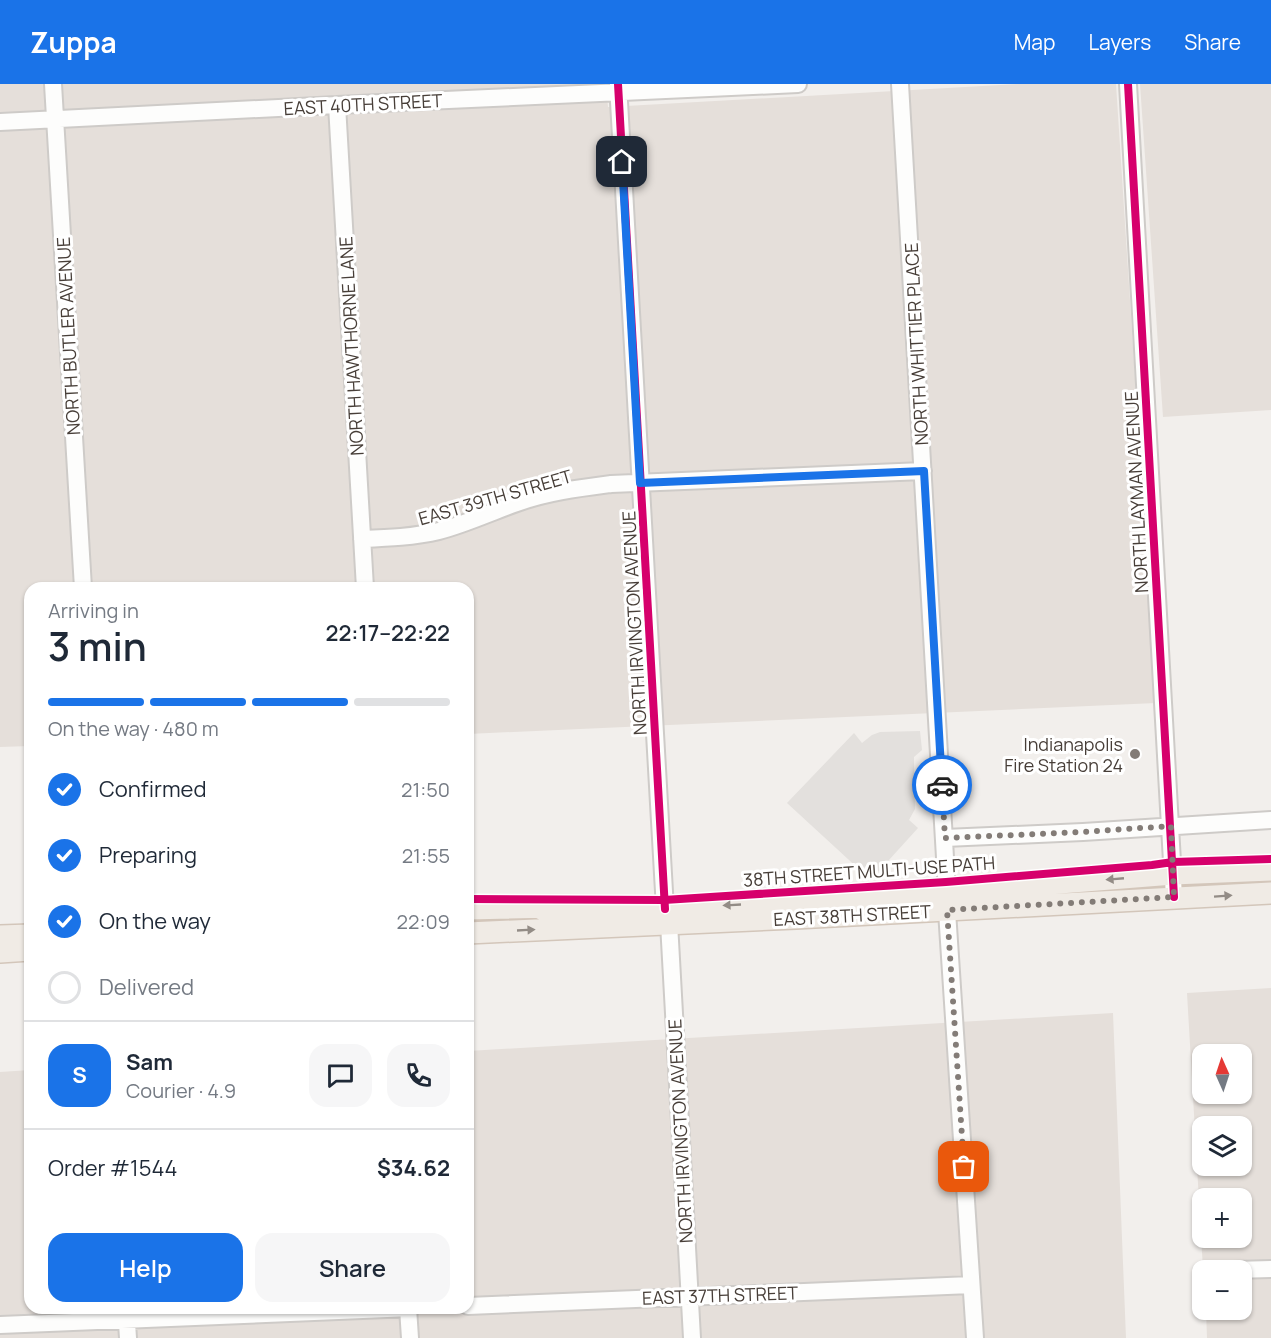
<!DOCTYPE html>
<meta charset="utf-8">
<style>
:root{--surface:#fff;--page:#f6f6f7;--text:#1f2937;--muted:#747a83;--line:#e0e1e3;--accent:#1a73e8}
body{margin:0;font-family:Manrope,sans-serif;background:var(--page);color:var(--text);height:100vh;display:flex;flex-direction:column;font-size:22px;white-space:nowrap}
*{box-sizing:border-box;margin:0}
p{font-size:20px;color:var(--muted)}
.icon{flex:none;width:33px;height:33px;fill:none;stroke:currentColor;stroke-width:2;stroke-linecap:round;stroke-linejoin:round}
.map{position:relative;flex:1;overflow:hidden}
.details{position:absolute;left:24px;top:498px;width:450px;height:732px;display:flex;flex-direction:column;background:var(--surface);border-radius:18px;box-shadow:0 2px 4px #0004}
.details>*{flex:none}
.needle{width:39px;rotate:357deg}
.buttons{position:absolute;left:1192px;top:960px;display:grid;gap:12px}
.buttons a{display:grid;place-items:center;width:60px;height:60px;border-radius:12px;background:var(--surface);box-shadow:0 2px 4px #0004;font-size:30px}
.pin{position:absolute;display:grid;place-items:center;width:51px;height:51px;color:#fff;margin:-26px;border-radius:12px;box-shadow:0 3px 9px #0006}
.courier{position:absolute;display:grid;place-items:center;width:60px;height:60px;margin:-30px;border:4px solid #1a73e8;border-radius:50%;background:#fff;color:#222;box-shadow:0 2px 8px #0007}
.head em{font-style:normal;font-weight:600}
.head div{display:flex;flex-direction:column-reverse}
.head{display:flex;align-items:center;justify-content:space-between;height:102px;padding:0 24px}
h1{font-size:39px;font-weight:600;line-height:45px}
.bar{display:grid;grid-template-columns:repeat(4,1fr);gap:9px 6px;align-content:center;height:72px;padding:0 24px}
.bar i{height:8px;border-radius:4px;background:var(--line)}
.bar .current{background:var(--accent)}
.bar p{grid-column:span 4}
.line{display:flex;align-items:center;gap:15px;padding:0 24px;border-top:2px solid var(--line)}
.line div{flex:1}
.round{display:grid;place-items:center;flex:none;width:63px;height:63px;border-radius:18px;background:var(--page)}
ol{padding:0 24px;list-style:none}
li{display:flex;align-items:center;gap:18px;height:66px}
li p{margin-inline-start:auto}
li .icon{padding:6px;border-radius:50%;background:var(--accent);color:#fff;stroke-width:4}
li:last-child{color:var(--muted)}
li i{width:33px;height:33px;border:3px solid var(--line);border-radius:50%}
.action{display:flex;gap:12px;margin-top:auto;padding:12px 24px}
.action a{flex:1;height:69px;border-radius:18px;background:var(--accent);color:#fff;font-size:24px;font-weight:600;line-height:69px;text-align:center}
.action a+a{background:var(--page);color:var(--text)}
header{display:flex;align-items:center;gap:36px;box-sizing:border-box;height:84px;padding:0 30px;background:var(--accent);color:#fff}
header strong{font-size:28px}
nav{display:flex;gap:33px;margin-inline-start:auto;font-size:21px}
.map>svg:first-child{display:block}
</style>
<header>
<strong>Zuppa</strong>
<nav><a>Map</a><a>Layers</a><a>Share</a></nav>
</header>
<div class="map">
<svg width="1271" height="1254" viewBox="0 0 1271 1254">
<rect width="100%" height="100%" fill="#f2efec"/>
<path fill="#e5dfda" fill-rule="evenodd" d="M0,0H606L608,23L1019,0H1116L1156,619L468,650V504H30V662L0,663Z
M1140,0H1271V326L1163,333Z
M1271,904V1254H1207L1206,1226H1242V1186H1203L1187,909ZM1203,970H1242V1010H1203ZM1203,1042H1242V1082H1203ZM1203,1114H1242V1154H1203Z
M1113,929L1126,1254H0V988L30,986V1224H468V967Z"/>
<path fill="#e3e0dd" d="M920,647L922,666L914,673V680L915,725L909,736L918,744L878,788L869,779L861,787L787,719L854,649L862,659L872,651L880,648Z"/>
<g fill="none" stroke-linecap="round" stroke-linejoin="round">
<defs>
<path id="minor" d="M53,0L83,504
M618,0L665,825
M900,0L947,808
M1128,0L1174,813
M337,21L365,504
M0,38L337,21L798,0
M362,455C388,454 414,453 439,447C466,440 491,428 517,419C547,408 580,404 611,400L923,387
M945,754L1083,748L1271,736
M947,827L975,1254
M669,839L692,1254
M1234,1186L1271,1185
M468,1222L971,1201
M126,1224L128,1254
M408,1224L410,1254
M0,1241L411,1224"/>
<path id="major" d="M554,823L543,826L665,825L857,815L1173,790L1271,786
M468,825L554,823
M468,849L796,834L1271,809
M0,852L30,851
M0,868L30,866"/>
</defs>
<use href="#minor" stroke="#cecbc8" stroke-width="20"/>
<use href="#major" stroke="#d3c6ba" stroke-width="24"/>
<use href="#minor" stroke="#fdfdfc" stroke-width="16"/>
<use href="#major" stroke="#f0ebe5" stroke-width="21"/>
<defs>
<path id="cycleway" d="M618,0L665,825
M1128,0L1174,813
M468,815L664,816L946,798L1152,781L1173,778L1271,775"/>
</defs>
<use href="#cycleway" stroke="#fff" stroke-width="11"/>
<use href="#cycleway" stroke="#d6006c" stroke-width="8"/>
</g>
<defs><path id="oneway-solid" d="M-6-.8H1V-3.2L6.5 0L1 3.2V.8H-6Z" transform="scale(1.5)"/></defs>
<g fill="#938c86">
<use href="#oneway-solid" transform="translate(1115 795) rotate(175)"/>
<use href="#oneway-solid" transform="translate(1223 812) rotate(-4)"/>
<use href="#oneway-solid" transform="translate(732 821) rotate(177)"/>
<use href="#oneway-solid" transform="translate(526 846) rotate(-3)"/>
</g>
<g fill="none" stroke-linecap="round" stroke-linejoin="round">
<path stroke="#837c77" stroke-width="6" stroke-dasharray="0 10.8" d="M942,701L945,754L1083,748L1171,742L1174,813L947,826L964,1083"/>
<path stroke="#1a73e8" stroke-width="8" d="M622,78L640,399L924,387L942,701"/>
</g>
<circle fill="#837c77" stroke="#fff" stroke-width="2" cx="1135" cy="670" r="6"/>
<g text-anchor="middle" dominant-baseline="central" stroke-width="6" stroke-linejoin="round" paint-order="stroke">
<g font-size="18" fill="#473e38" stroke="#fff">
<text transform="translate(363 20) rotate(-3)">EAST 40TH STREET</text>
<text transform="translate(68 252) rotate(-93)">NORTH BUTLER AVENUE</text>
<text transform="translate(916 260) rotate(-93)">NORTH WHITTIER PLACE</text>
<text transform="translate(351 262) rotate(-93)">NORTH HAWTHORNE LANE</text>
<text transform="translate(1136 408) rotate(-93)">NORTH LAYMAN AVENUE</text>
<text transform="translate(495 413) rotate(-16)">EAST 39TH STREET</text>
<text transform="translate(634 539) rotate(-93)">NORTH IRVINGTON AVENUE</text>
<text transform="translate(869 787) rotate(-4)">38TH STREET MULTI-USE PATH</text>
<text transform="translate(852 831) rotate(-3)">EAST 38TH STREET</text>
<text transform="translate(680 1047) rotate(-93)">NORTH IRVINGTON AVENUE</text>
<text transform="translate(720 1211) rotate(-2)">EAST 37TH STREET</text>
</g>
<g font-size="18" fill="#473e38" stroke="#fff" text-anchor="end">
<text x="1123" y="660">Indianapolis<tspan x="1123" dy="21">Fire Station 24</tspan></text>
</g>
</g>
</svg>
<div class="buttons">
<a><svg class="needle" viewBox="-14 -14 28 28"><path d="M0-13l5 13h-10z" fill="#e53935"/><path d="M0 13l5-13h-10z" fill="#747a83"/></svg></a>
<a><svg class="icon" aria-label="layers" viewBox="0 0 24 24"><path d="M12 4l9 5-9 5-9-5zM3 14l9 5 9-5"/></svg></a>
<a>+</a>
<a>−</a>
</div>
<div class="pin" style="left:964px;top:1083px;background:#ea580c"><svg class="icon" aria-label="bag" viewBox="0 0 24 24"><path d="M5 8h14l-1 12H6zM9 8a3 3 0 0 1 6 0"/></svg></div>
<div class="pin" style="left:622px;top:78px;background:#1f2937"><svg class="icon" aria-label="home" viewBox="0 0 24 24"><path d="M3 11l9-7 9 7M6 9v11h12V9"/></svg></div>
<div class="courier" style="left:942px;top:701px"><svg class="icon" aria-label="car" viewBox="0 0 24 24"><path d="M5 17H2v-5l4-1 3-4h7l3 4 3 1v5h-3M9 17h6M6 11h13"/><circle cx="7" cy="17" r="2"/><circle cx="17" cy="17" r="2"/></svg></div>
<section class="details">
<div class="head"><div><h1>3 min</h1><p>Arriving in</p></div><em>22:17–22:22</em></div>
<div class="bar"><i class="current"></i><i class="current"></i><i class="current"></i><i></i><p>On the way · 480 m</p></div>
<ol>
<li><svg class="icon" aria-label="check" viewBox="0 0 24 24"><path d="M5 12l5 5 9-10"/></svg>Confirmed<p>21:50</p></li>
<li><svg class="icon" aria-label="check" viewBox="0 0 24 24"><path d="M5 12l5 5 9-10"/></svg>Preparing<p>21:55</p></li>
<li><svg class="icon" aria-label="check" viewBox="0 0 24 24"><path d="M5 12l5 5 9-10"/></svg>On the way<p>22:09</p></li>
<li><i></i>Delivered</li>
</ol>
<div class="line" style="height:108px"><b class="round" style="background:var(--accent);color:#fff">S</b><div><b>Sam</b><p>Courier · 4.9</p></div><a class="round"><svg class="icon" aria-label="chat" viewBox="0 0 24 24"><path d="M4 5h16v11H9l-5 4z"/></svg></a><a class="round"><svg class="icon" aria-label="phone" viewBox="0 0 24 24"><path d="M5 4h4l2 5-3 2q2 4 5 5l2-3 5 2v4C11 20 4 13 5 4z"/></svg></a></div>
<div class="line" style="height:78px"><div>Order #1544</div><b>$34.62</b></div>
<div class="action"><a>Help</a><a>Share</a></div>
</section>
</div>
